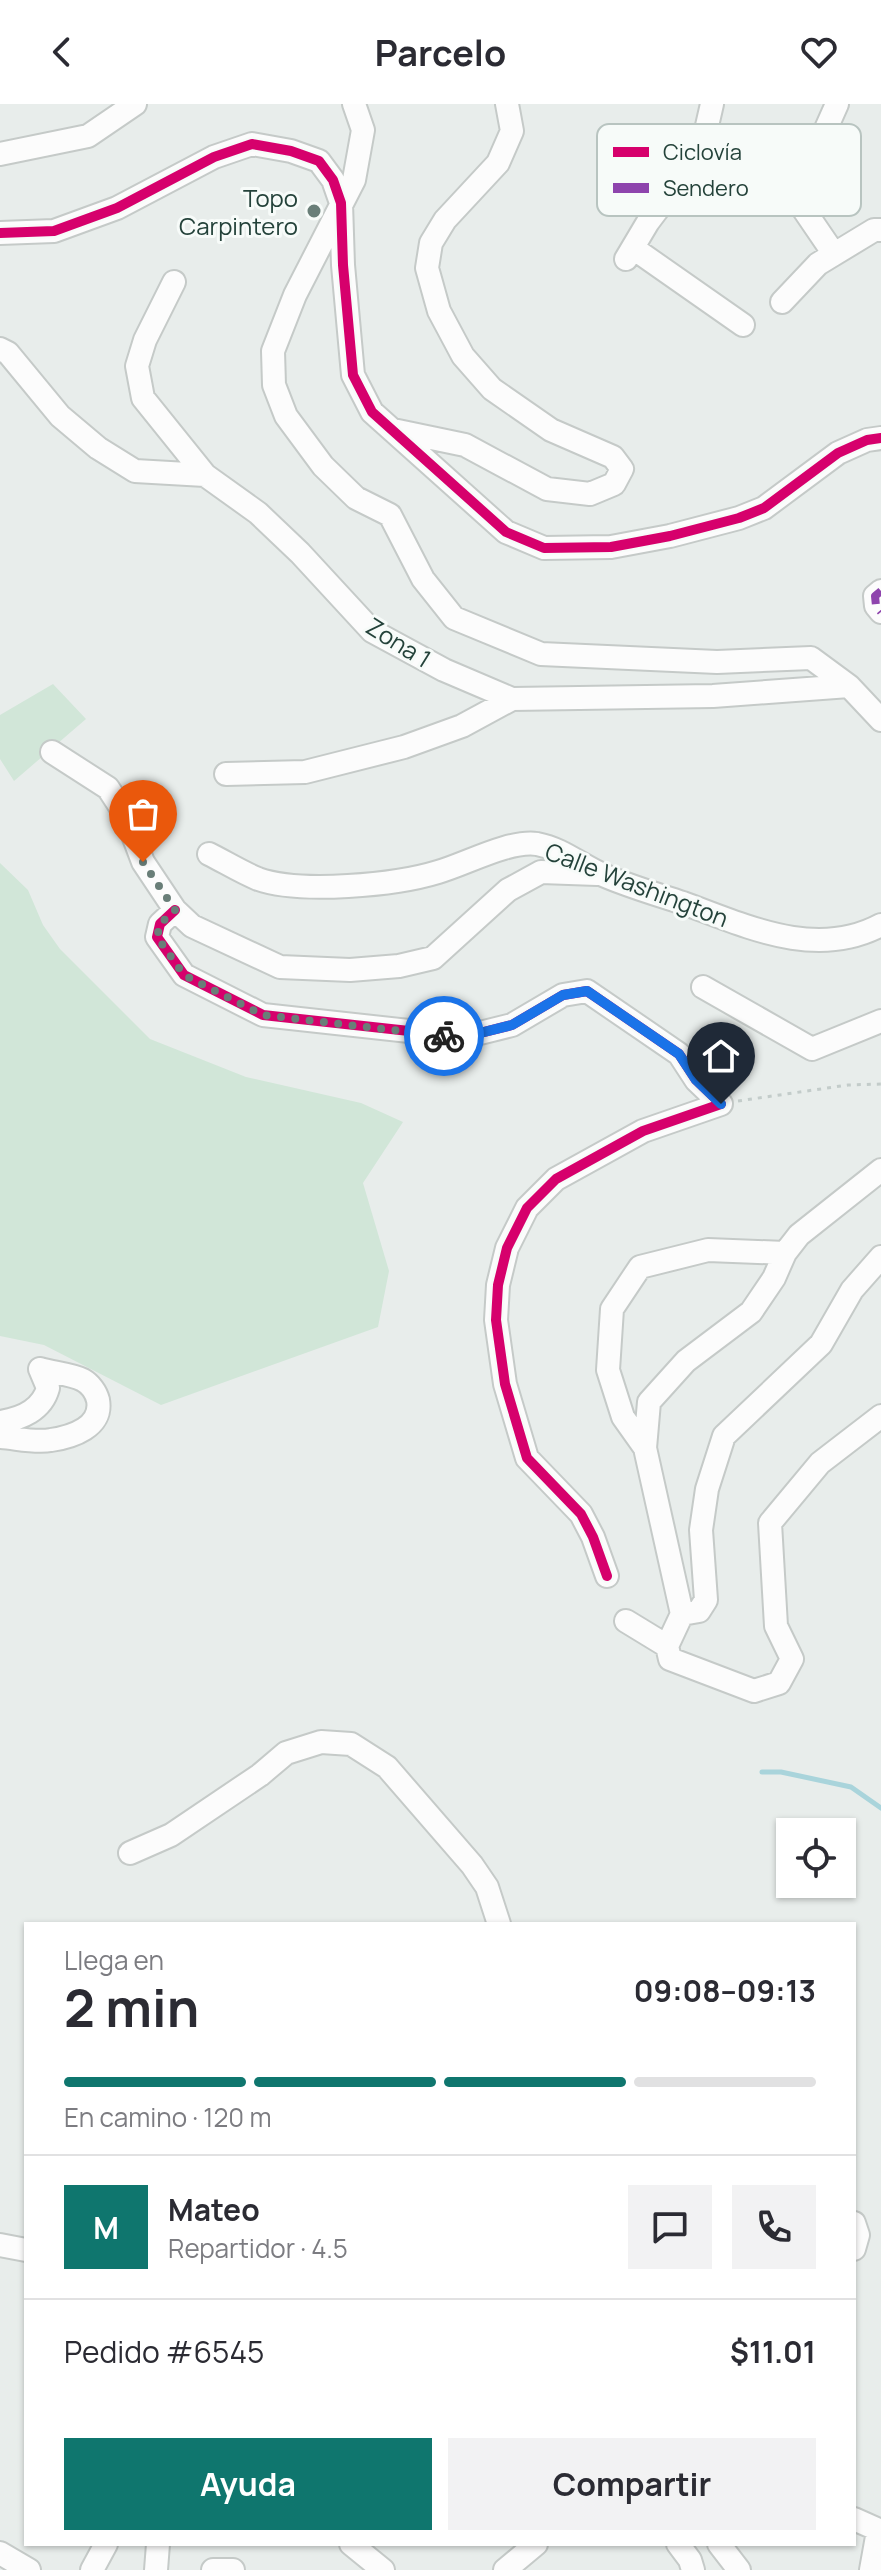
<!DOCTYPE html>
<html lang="es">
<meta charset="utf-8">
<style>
:root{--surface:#fff;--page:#f2f2f3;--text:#2b2b33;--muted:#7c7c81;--line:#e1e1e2;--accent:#0f766e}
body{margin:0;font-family:Manrope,sans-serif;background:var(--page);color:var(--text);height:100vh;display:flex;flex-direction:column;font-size:30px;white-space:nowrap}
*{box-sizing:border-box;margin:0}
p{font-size:26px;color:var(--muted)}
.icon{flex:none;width:44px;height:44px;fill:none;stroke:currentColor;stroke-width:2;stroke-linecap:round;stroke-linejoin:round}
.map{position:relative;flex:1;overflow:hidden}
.drawer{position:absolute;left:24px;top:1818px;width:832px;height:624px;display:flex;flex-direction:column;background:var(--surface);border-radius:0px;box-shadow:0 2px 6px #0004}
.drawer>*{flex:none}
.buttons{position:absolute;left:776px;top:1714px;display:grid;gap:16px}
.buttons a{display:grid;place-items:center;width:80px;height:80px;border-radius:0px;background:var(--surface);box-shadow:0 2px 6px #0004;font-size:40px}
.pin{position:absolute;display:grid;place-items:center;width:68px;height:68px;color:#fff;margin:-82px -34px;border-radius:50% 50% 50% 0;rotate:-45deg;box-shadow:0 0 8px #0007}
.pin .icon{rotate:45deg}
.courier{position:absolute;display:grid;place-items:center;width:80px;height:80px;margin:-40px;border:6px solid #1a73e8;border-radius:50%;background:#fff;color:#222;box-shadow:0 2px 10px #0007}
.headline em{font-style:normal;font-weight:700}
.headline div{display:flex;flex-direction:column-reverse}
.headline{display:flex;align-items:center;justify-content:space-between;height:136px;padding:0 40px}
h1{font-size:52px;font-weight:700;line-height:60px}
.bar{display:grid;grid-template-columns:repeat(4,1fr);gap:12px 8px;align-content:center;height:96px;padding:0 40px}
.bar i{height:10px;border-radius:6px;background:var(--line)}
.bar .active{background:var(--accent)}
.bar p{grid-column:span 4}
.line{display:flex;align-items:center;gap:20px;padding:0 40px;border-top:2px solid var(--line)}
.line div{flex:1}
.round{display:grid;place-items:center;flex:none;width:84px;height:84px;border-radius:0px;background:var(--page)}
.primary-button{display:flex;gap:16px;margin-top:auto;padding:16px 40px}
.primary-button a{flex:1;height:92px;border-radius:0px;background:var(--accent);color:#fff;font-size:32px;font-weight:700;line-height:92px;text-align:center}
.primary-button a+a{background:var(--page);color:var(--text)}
header{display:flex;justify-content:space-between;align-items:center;height:104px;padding:0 40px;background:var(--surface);font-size:36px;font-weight:700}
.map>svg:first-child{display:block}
</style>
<header><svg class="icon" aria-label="back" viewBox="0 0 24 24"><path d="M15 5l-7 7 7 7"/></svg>Parcelo<svg class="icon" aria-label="heart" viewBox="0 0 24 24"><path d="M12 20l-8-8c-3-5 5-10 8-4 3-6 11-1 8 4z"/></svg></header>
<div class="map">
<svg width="881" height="2466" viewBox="0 0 881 2466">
<rect width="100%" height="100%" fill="#e8edeb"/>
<path fill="#d1e6d8" d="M53,580L86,615L14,677L0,655V611Z
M0,759L28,786L43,821L60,845L150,935L246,973L361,999L403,1018L363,1079L389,1167L378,1223L161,1301L44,1241L0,1232Z"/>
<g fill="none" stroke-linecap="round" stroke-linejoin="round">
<path stroke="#a9d4db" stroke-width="5" d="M762,1668H781L851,1683L881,1704"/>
<defs>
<path id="minor" d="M354,0L363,26L354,76L295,191L273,247L274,281L286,312L323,362L356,394L390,411L423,475L454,514L541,550L717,558L811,554L849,582L881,616
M0,50L88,32L135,0
M0,129L54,127L117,104L214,53L252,40L291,47L319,57L333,76L341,99L343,161L353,271L372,308L506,428L544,444L611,443L670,432L739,414L764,404L838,349L867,336L881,334
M633,144L743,221
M834,150L804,106L805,72L837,0
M626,155L648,118L701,48L712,0
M174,178L145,236L137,262L143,294L205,371
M782,198L818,160L874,126H881
M0,245L8,249L60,312L98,344L135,367L205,371L258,409L300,449L372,527L444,566L512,595L713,592L849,582
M393,326L465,341L547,385L590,390L614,380L622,365L613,353L551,326L492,285L463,252L439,207L427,164L431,139L445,116L498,59L512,27L507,0
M881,487L875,492L876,502L881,508
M52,648L108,684L125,710L143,758L175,806L192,822L280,863L350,866L399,862L433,854L508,786L541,768L597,770
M226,670L305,668L404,643L462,622L512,595
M209,750C225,758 241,768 258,775C300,790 396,781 438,768C466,760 509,736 537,740C563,745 580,761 603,771C628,782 656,790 683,799C746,822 816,856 881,821
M175,806L160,820L157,833L184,871L263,911L464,933L512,921L563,891L587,887L679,950L696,976L721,1000L643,1027L556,1075L527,1104L507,1144L498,1181L496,1216L505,1280L527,1354L581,1410L593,1433L607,1472
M703,883L812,945L881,917
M0,1318C21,1315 42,1306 48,1284L40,1265
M0,1333C16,1334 35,1339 51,1336C72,1333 103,1323 98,1296C96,1288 90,1280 83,1276C71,1270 53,1269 40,1265
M645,1344L623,1313L608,1266L612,1205L640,1163L708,1146L785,1149
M682,1510L699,1507L706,1496L701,1426L707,1385L724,1332L821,1240L852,1186L881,1153
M626,1517L667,1542
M667,1542L682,1510L645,1344L649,1298L686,1257L751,1208L774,1174L785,1149L799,1131L881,1066
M667,1542L670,1555L754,1587L779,1579L792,1555L776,1522L770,1419L820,1359L881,1312
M130,1749L171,1731L260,1671L286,1649L321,1638L351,1640L387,1663L472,1761L487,1783L499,1820
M854,2119L858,2131L854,2145
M0,2141L26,2146
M854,2415L881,2427
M351,2440L383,2466
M678,2440L690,2456L693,2466
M719,2440L739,2466
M0,2449L29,2466
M92,2466L106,2440
M156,2466L158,2440
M213,2466H233
M505,2466L536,2440
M871,2466L878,2427"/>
</defs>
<use href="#minor" stroke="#c5cac8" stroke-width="26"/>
<path stroke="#c3ccca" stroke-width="3" stroke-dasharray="4 6" stroke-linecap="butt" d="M738,997L848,981L881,980"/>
<use href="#minor" stroke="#fcfcfc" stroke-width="22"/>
<path stroke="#8e44ad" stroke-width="8" stroke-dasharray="16 8" stroke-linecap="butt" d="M881,487L875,492L876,502L881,508"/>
<defs>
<path id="cycleway" d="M0,129L54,127L117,104L214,53L252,40L291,47L319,57L333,76L341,99L343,161L353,271L372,308L506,428L544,444L611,443L670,432L739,414L764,404L838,349L867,336L881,334
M175,806L160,820L157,833L184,871L263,911L464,933L512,921L563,891L587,887L679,950L696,976L721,1000L643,1027L556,1075L527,1104L507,1144L498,1181L496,1216L505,1280L527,1354L581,1410L593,1433L607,1472"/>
</defs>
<use href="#cycleway" stroke="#f7fbf9" stroke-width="15"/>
<use href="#cycleway" stroke="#d6006c" stroke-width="10"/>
</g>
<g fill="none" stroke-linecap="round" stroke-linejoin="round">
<path stroke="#697e78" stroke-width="8" stroke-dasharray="0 14.4" d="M143,758L175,806L160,820L157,833L184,871L263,911L444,932"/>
<path stroke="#1a73e8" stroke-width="10" d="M444,932L464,933L512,921L563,891L587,887L679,950L696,976L721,1000"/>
</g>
<circle fill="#697e78" stroke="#f7fbf9" stroke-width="3" cx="314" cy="107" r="8"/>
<g text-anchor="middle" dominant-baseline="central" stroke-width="6" stroke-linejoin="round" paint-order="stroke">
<g font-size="24" fill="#24423a" stroke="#f7fbf9" text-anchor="end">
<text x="298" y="93">Topo<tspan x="298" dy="28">Carpintero</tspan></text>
</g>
<g font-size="24" fill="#24423a" stroke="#f7fbf9">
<text transform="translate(399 538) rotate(32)">Zona 1</text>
<text transform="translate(637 780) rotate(21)">Calle Washington</text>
</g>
</g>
<rect x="597" y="20" width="264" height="92" rx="12" fill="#f7fbf9" stroke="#b8c4c0" stroke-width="2"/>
<rect x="613" y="43" width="36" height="10" fill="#d6006c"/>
<rect x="613" y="79" width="36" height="10" fill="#8e44ad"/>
<g font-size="22" fill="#24423a">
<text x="663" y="56">Ciclovía</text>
<text x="663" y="92">Sendero</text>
</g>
</svg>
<div class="buttons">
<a><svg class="icon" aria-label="locate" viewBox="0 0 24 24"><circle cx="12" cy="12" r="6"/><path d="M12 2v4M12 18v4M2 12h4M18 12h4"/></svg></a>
</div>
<div class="pin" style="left:143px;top:758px;background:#ea580c"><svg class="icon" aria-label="bag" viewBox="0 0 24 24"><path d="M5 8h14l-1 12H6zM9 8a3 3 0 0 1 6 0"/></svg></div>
<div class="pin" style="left:721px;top:1000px;background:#1f2937"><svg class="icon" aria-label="home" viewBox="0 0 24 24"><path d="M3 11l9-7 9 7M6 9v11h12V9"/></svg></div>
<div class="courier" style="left:444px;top:932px"><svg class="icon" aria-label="bike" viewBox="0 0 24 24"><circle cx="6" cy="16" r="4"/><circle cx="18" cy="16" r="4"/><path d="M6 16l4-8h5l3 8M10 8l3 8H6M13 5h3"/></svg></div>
<section class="drawer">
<div class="headline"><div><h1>2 min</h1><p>Llega en</p></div><em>09:08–09:13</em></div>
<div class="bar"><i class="active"></i><i class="active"></i><i class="active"></i><i></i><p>En camino · 120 m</p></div>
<div class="line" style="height:144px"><b class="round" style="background:var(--accent);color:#fff">M</b><div><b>Mateo</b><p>Repartidor · 4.5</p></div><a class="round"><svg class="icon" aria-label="chat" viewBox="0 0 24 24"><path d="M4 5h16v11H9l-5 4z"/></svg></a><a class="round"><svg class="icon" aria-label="phone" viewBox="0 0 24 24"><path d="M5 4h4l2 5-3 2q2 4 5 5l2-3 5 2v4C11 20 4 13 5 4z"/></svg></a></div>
<div class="line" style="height:104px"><div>Pedido #6545</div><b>$11.01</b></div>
<div class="primary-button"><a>Ayuda</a><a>Compartir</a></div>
</section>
</div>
